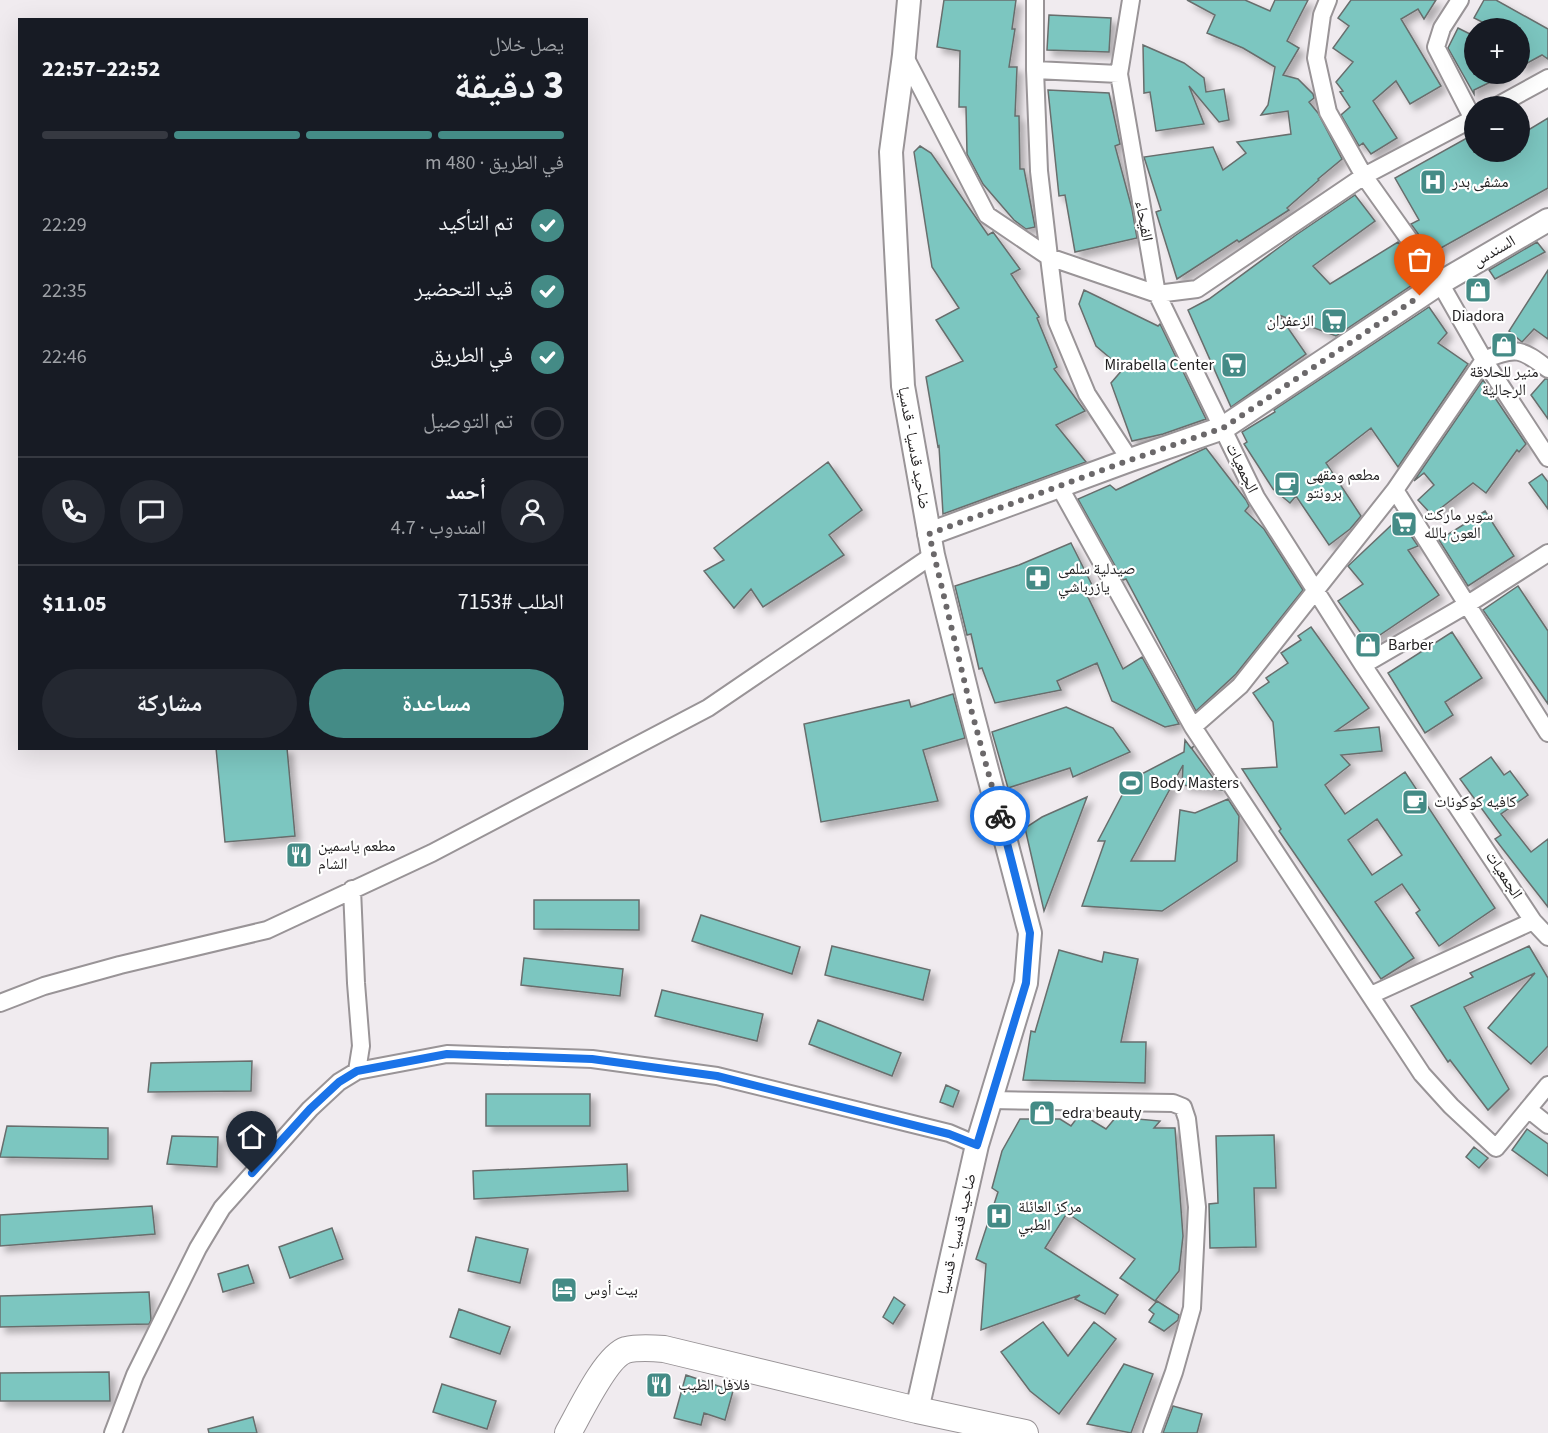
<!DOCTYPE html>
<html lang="ar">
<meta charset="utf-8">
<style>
:root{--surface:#171b24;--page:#242831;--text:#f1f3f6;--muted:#9ea1a6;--line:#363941;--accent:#448b86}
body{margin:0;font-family:"Source Sans 3","Noto Naskh Arabic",sans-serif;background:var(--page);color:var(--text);direction:rtl;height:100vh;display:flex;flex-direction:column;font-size:22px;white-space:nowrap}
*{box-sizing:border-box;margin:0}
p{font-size:20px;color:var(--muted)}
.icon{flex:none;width:33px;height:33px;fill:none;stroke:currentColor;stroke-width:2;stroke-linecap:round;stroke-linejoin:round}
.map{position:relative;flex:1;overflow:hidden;direction:ltr}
.sheet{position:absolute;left:18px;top:18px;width:570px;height:732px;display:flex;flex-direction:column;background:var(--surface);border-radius:0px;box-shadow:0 6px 24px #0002;direction:rtl}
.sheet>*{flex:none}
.buttons{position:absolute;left:1464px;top:18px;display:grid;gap:12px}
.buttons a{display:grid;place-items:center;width:66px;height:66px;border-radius:50%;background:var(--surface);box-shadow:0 6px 24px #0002;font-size:30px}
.pin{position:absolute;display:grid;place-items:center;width:51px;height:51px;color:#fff;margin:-62px -26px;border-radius:50% 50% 50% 0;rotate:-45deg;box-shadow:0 0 6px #0007}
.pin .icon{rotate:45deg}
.courier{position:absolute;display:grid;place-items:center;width:60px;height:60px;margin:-30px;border:4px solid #1a73e8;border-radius:50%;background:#fff;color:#222;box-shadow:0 2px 8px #0007}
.head em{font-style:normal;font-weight:800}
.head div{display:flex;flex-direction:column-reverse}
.head{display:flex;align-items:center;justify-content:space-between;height:102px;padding:0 24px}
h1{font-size:39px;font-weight:800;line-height:45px}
.bar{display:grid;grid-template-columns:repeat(4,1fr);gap:9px 6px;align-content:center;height:72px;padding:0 24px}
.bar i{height:8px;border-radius:4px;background:var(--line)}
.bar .active{background:var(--accent)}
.bar p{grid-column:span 4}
.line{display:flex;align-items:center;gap:15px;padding:0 24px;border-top:2px solid var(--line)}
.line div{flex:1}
.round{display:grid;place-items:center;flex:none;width:63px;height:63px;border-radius:32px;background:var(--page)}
ol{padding:0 24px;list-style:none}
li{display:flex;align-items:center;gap:18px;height:66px}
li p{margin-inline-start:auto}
li .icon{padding:6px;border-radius:50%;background:var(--accent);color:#fff;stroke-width:4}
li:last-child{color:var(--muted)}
li i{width:33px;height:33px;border:3px solid var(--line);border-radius:50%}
.action{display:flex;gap:12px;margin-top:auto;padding:12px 24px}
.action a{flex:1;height:69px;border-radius:36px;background:var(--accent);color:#fff;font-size:24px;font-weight:800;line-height:69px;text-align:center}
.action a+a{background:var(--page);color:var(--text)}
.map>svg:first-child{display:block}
</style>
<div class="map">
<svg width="1548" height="1433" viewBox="0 0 1548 1433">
<defs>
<filter id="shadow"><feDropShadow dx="5.5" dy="5.5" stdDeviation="3" flood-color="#0004"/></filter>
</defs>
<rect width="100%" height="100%" fill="#f0ebef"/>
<path fill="#7cc6c0" stroke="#686e6d" stroke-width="1.5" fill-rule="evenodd" filter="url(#shadow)" d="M944,0H1016L1012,29H1015L1009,67H1017L1015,116H1019L1020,169H1024L1035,227L1026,229L1014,220L983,184L967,154L966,107H959L960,51L937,47Z
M1187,0H1245L1270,11L1275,0H1308L1287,41L1299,48L1283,75L1298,79L1313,94L1314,98L1309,102L1318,113L1342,159L1318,179L1319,180L1287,208L1289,210L1239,242L1237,240L1177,279L1156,212L1161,210L1144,157L1213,147L1223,170L1246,153L1237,142L1291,134L1288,111L1261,115L1268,105L1275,67L1243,48L1207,33L1215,15Z
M1351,0H1436L1424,19L1418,9L1401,19L1441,86L1410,104L1396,81L1373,101L1397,138L1371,154L1363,143L1359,146L1341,115L1350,107L1340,92L1343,91L1336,82L1353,62L1333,48L1349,26L1338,18Z
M1484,0H1496L1548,29V59L1542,55L1520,67V28H1494L1474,18Z
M1049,15L1111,18L1109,52L1047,50Z
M1458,28L1474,36V74H1507L1474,90V94L1448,48Z
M1143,45L1184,63L1204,78L1206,92L1224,89L1229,120L1219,122L1189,86L1204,124L1156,131L1150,92L1144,93Z
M1048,90L1109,93L1120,144L1115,146L1132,209L1137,238L1075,252L1065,195L1059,196Z
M1548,118V188L1432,253L1411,224L1419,220L1395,178L1474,134V152H1520V135Z
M920,146L931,153L988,235L993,232L1020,269L1011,274L1039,317L1037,318L1057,367L1054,369L1085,411L1056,425L1086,462L943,514L939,446L938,447L926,377L963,361L936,320L959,308L932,267L914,152Z
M1355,195L1375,221L1313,266L1330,284L1398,242L1414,264L1412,265L1421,279L1336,336L1279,315L1306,354L1231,407L1188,310L1209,299L1296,235Z
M1537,242L1545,252L1495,279L1489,270Z
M1548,270V339L1534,329L1522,342L1509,331Z
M1084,290L1158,326L1160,324L1206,419L1163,434L1132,441L1111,383L1123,369L1096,346L1079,304Z
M1429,307L1447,333L1438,343L1468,364L1398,467L1371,428L1326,463L1361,516L1350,529L1329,545L1296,496L1290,503L1273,489L1244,444L1247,442L1242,432L1275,412L1274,410Z
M1545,379H1548V419L1531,395Z
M1483,380L1526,444L1519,452L1517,450L1486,493L1473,483L1432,515L1418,500L1434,485L1424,473L1414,481Z
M1206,448L1246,500L1249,506L1245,511L1264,529L1303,590L1236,674L1196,711L1126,579L1123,580L1078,499L1110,485L1116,490Z
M828,462L862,510L829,535L844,555L763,607L751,589L734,608L704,571L724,560L714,548Z
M1542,474L1548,482V509L1529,483Z
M1485,511L1514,556L1468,586L1439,540Z
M1399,518L1418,546L1408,550L1439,595L1368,643L1338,601L1363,584L1348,566Z
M1071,543L1094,589L1086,593L1123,669L1142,657L1179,724L1165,727L1112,701L1097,663L1057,681L1061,690L995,703L982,668L979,669L971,634L967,635L955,586L1019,565Z
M1518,586L1548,631V704L1483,610Z
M1311,627L1369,708L1336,731L1379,727L1382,751L1341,755L1350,765L1325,785L1345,814L1405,772L1495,908L1439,946L1416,913L1420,910L1402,884L1375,902L1414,958L1381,979L1279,831L1281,829L1242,769L1277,767L1273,722L1253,693L1269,682L1266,678L1288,663L1281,653L1301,640L1298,636ZM1377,819L1402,855L1372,875L1348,840Z
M1452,632L1482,678L1445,702L1453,715L1425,733L1388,673Z
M953,694L965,738L923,750L938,801L821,822L804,724L909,700L911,707Z
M1066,707L1113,728L1130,752L1073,777L1070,768L1008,788L992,732Z
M1185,740L1191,748L1193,747L1192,749L1222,790L1182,785L1183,765L1131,861H1175L1180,810L1195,813L1228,799L1239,816L1237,861L1162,911L1082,906L1105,841H1098L1130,780L1184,752Z
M216,748H287L295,836L225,842Z
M1491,757L1504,775L1510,771L1528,795L1501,814L1531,852L1548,839V907L1495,839L1501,835L1460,779Z
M1087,797L1072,837L1044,911L1025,828L1042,817Z
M534,900H639V930L534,929Z
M701,915L800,947L792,974L692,941Z
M832,946L930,970L923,1000L825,975Z
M1529,946L1548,978V1046L1531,1064L1488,1028L1535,973L1464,1007L1509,1089L1488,1110L1450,1060L1448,1062L1411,1006L1473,977L1470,973Z
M1059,950L1102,962L1104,952L1138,959L1121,1042H1146L1145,1083L1023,1080L1031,1031L1035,1032Z
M524,958L623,969L620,996L521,985Z
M662,990L763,1014L757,1041L655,1016Z
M818,1020L901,1053L892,1076L809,1044Z
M252,1061L251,1091L148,1092L151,1063Z
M946,1085L959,1091L953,1107L940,1102Z
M486,1094H590V1126H486Z
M1086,1117L1106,1129L1116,1117L1160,1121L1154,1128H1175L1183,1236L1179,1271L1155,1301L1120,1278L1135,1259L1067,1213L1045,1248L1118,1295L1105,1314L1075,1299L1080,1295L981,1330L986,1264L976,1259L998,1192L992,1188L1002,1151L1020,1119H1060L1071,1126L1077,1118Z
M7,1126L108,1128V1159L0,1157Z
M1527,1129L1548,1144V1176L1512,1150Z
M1274,1135L1276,1188H1254L1256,1247L1210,1248L1209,1204L1218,1203L1216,1136Z
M172,1136L218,1137L217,1167L167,1164Z
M1474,1147L1488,1158L1479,1168L1466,1157Z
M627,1164L628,1191L474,1199L473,1171Z
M152,1206L155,1234L0,1246V1215Z
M332,1228L343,1259L290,1278L279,1247Z
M476,1237L528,1249L520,1283L468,1271Z
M248,1265L254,1283L223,1292L218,1274Z
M149,1292L151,1320L149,1324L0,1327V1296Z
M894,1297L905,1305L893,1324L883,1317Z
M1157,1301L1179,1315L1178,1320L1164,1331L1149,1322L1154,1314L1149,1310Z
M459,1309L510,1327L500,1354L450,1337Z
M1043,1322L1068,1356L1094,1322L1116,1339L1059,1414L1030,1391L1001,1352Z
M1124,1364L1153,1374L1131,1433L1087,1424Z
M109,1372L110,1401H0V1373Z
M686,1375L733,1391L725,1420L704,1413L701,1425L674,1418Z
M442,1384L496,1401L487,1429L433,1412Z
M1173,1406L1202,1414L1197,1433H1163Z
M253,1417L257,1433H209L208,1429Z"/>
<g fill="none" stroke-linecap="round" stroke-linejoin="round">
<defs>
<path id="minor" d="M1035,0V70L1119,74
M1131,0L1119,74L1157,294L1256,497L1363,665L1533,921L1548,937
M1328,0L1322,15L1316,58L1328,112L1364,176L1440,283L1484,360L1548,458
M1460,0L1442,28L1436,47L1473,119
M904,55L987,215L1049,257
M1035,70L1039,171L1049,257
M1497,106L1548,78
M1130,460L1087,394L1057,322L1049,257L1157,294L1197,289L1364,176L1474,118
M1059,486L1193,727L1422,1074L1451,1106L1496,1148L1548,1085
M1395,490L1484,360C1516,346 1522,349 1548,369
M1363,665L1468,604L1548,553
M1193,727L1240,686L1395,490L1548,733
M352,889L356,983L361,1046L357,1071
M1371,995L1533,921
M0,1003L44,986L120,965L267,930L432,853L708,708L933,555
M990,1100L1173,1103L1183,1107L1187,1119L1197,1207L1192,1308L1174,1372L1152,1433
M1528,1109L1548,1125
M113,1433L135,1375L198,1248L222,1208L310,1109L339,1082L357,1071L447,1054L592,1059L717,1076L949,1133L977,1145"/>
<path id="secondary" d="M909,0L904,55L891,152L903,386L933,555L971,709L1030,933L1026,983L977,1145L917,1410
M929,534L1130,460L1223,428L1440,283L1548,220"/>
<path id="primary" d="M568,1433C579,1414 606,1356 626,1350C638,1347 652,1348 664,1349L917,1410L1025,1433"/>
</defs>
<use href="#minor" stroke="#999497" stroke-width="20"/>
<use href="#secondary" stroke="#999497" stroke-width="26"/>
<use href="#primary" stroke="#999497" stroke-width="28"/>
<use href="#minor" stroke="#fff" stroke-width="16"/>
<use href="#secondary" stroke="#fff" stroke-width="22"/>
<use href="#primary" stroke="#fff" stroke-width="26"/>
</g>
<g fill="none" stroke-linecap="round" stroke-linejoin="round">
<path stroke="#6b686a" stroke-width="6" stroke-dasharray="0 10.8" d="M1000,816L971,709L929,534L1130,460L1223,428L1420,296"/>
<path stroke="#1a73e8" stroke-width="8" d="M252,1173L310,1109L339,1082L357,1071L447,1054L592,1059L717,1076L949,1134L977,1145L1026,983L1030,933L1000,816"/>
</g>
<defs>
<symbol id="hospital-square" viewBox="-11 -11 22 22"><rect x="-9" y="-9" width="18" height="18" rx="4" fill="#448b86" stroke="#fff"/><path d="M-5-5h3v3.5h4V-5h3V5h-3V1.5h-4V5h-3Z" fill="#fff"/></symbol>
<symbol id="shop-square" viewBox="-11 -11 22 22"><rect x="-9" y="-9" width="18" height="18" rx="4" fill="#448b86" stroke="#fff"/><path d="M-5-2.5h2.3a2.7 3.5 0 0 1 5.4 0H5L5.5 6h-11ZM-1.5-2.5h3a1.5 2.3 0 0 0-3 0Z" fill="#fff"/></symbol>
<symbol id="supermarket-square" viewBox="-11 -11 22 22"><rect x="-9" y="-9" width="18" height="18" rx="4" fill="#448b86" stroke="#fff"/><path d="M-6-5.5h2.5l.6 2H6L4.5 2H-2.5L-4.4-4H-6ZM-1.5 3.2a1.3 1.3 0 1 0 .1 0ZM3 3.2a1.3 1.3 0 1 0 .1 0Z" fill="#fff"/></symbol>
<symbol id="cafe-square" viewBox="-11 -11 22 22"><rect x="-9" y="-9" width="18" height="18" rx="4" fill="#448b86" stroke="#fff"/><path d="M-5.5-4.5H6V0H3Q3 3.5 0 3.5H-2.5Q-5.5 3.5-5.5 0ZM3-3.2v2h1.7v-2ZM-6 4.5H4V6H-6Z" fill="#fff"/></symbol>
<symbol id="pharmacy-square" viewBox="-11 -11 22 22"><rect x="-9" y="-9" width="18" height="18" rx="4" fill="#448b86" stroke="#fff"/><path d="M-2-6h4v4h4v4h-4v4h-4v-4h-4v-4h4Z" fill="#fff"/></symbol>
<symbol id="stadium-square" viewBox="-11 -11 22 22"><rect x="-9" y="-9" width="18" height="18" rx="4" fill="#448b86" stroke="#fff"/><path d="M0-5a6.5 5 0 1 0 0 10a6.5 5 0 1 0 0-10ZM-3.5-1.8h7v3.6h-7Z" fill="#fff"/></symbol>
<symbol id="restaurant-square" viewBox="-11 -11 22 22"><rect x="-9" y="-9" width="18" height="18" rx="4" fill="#448b86" stroke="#fff"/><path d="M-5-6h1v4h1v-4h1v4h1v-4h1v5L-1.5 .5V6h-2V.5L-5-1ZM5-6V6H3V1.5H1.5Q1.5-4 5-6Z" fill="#fff"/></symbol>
<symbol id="hotel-square" viewBox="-11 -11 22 22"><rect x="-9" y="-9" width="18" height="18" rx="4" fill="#448b86" stroke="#fff"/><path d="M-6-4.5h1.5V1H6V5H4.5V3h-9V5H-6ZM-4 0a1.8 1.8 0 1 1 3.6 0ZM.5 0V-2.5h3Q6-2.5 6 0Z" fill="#fff"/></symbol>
</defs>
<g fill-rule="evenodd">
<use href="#hospital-square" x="1418" y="167" width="30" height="30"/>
<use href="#shop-square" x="1463" y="275" width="30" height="30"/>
<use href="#supermarket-square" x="1319" y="306" width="30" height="30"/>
<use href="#shop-square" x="1489" y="330" width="30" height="30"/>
<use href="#supermarket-square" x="1219" y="350" width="30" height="30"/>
<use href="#cafe-square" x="1272" y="469" width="30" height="30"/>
<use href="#supermarket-square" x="1389" y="509" width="30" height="30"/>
<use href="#pharmacy-square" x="1023" y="563" width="30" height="30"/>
<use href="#shop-square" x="1353" y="630" width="30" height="30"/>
<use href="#stadium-square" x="1116" y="768" width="30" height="30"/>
<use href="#cafe-square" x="1400" y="787" width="30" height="30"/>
<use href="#restaurant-square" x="284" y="840" width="30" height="30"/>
<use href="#shop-square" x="1027" y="1098" width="30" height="30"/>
<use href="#hospital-square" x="984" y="1201" width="30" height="30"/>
<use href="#hotel-square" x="549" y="1275" width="30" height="30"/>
<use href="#restaurant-square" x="644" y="1370" width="30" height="30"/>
</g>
<g text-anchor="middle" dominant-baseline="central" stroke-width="4.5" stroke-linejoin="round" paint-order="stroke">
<g font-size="16" fill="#232122" stroke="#fff" text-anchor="start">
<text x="1452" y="182">مشفى بدر</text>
<text x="1478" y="316" text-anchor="middle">Diadora</text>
<text x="1314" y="321" text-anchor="end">الزعفران</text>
<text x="1214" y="365" text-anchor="end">Mirabella Center</text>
<text x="1504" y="372" text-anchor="middle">منير للحلاقة<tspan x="1504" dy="18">الرجالية</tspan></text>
<text x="1306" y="475">مطعم ومقهى<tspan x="1306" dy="18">برونتو</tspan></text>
<text x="1424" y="515">سوبر ماركت<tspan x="1424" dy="18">العون بالله</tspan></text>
<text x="1058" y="569">صيدلية سلمى<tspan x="1058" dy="18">يازرباشي</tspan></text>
<text x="1388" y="645">Barber</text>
<text x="1150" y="783">Body Masters</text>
<text x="1434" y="802">كافيه كوكونات</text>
<text x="318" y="846">مطعم ياسمين<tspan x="318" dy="18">الشام</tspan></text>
<text x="1062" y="1113">edra beauty</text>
<text x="1018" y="1207">مركز العائلة<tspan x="1018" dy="18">الطبي</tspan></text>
<text x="584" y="1290">بيت أوس</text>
<text x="678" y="1385">فلافل الطيب</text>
</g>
<g font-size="16" fill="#232122" stroke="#fff">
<text transform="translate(1144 221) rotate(80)">الفيحاء</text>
<text transform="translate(1494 251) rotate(-30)">السندس</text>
<text transform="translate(914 448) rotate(80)">ضاحيد قدسيا - قدسيا</text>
<text transform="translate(1242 468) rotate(64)">الجمعيات</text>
<text transform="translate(1504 875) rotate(57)">الجمعيات</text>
<text transform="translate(957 1234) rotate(-77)">ضاحيد قدسيا - قدسيا</text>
</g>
</g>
</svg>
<div class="buttons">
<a>+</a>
<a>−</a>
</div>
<div class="pin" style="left:1420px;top:296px;background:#ea580c"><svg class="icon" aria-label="bag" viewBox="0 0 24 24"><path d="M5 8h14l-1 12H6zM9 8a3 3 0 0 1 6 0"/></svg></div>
<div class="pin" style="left:252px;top:1173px;background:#1f2937"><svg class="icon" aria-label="home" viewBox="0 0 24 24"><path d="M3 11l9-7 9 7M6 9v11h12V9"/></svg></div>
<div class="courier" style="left:1000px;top:816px"><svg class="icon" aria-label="bike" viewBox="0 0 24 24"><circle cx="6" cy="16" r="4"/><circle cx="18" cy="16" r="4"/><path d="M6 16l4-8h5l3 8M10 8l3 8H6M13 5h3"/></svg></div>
<section class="sheet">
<div class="head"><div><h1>3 دقيقة</h1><p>يصل خلال</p></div><em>22:52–22:57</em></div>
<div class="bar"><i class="active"></i><i class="active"></i><i class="active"></i><i></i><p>في الطريق · 480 m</p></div>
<ol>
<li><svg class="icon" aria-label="check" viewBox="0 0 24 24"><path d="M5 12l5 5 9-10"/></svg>تم التأكيد<p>22:29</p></li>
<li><svg class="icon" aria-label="check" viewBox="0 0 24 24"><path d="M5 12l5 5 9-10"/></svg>قيد التحضير<p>22:35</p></li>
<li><svg class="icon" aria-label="check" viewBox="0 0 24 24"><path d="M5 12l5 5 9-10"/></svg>في الطريق<p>22:46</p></li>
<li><i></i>تم التوصيل</li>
</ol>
<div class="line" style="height:108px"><a class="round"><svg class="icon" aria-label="person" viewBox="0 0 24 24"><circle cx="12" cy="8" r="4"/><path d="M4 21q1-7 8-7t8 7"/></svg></a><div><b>أحمد</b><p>المندوب · 4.7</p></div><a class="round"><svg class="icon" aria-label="chat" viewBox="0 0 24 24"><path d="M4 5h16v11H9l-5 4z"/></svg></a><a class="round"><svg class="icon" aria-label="phone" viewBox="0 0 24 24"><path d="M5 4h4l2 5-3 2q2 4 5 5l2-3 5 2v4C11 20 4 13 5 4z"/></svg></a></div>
<div class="line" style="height:78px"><div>الطلب #7153</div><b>$11.05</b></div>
<div class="action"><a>مساعدة</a><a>مشاركة</a></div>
</section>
</div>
